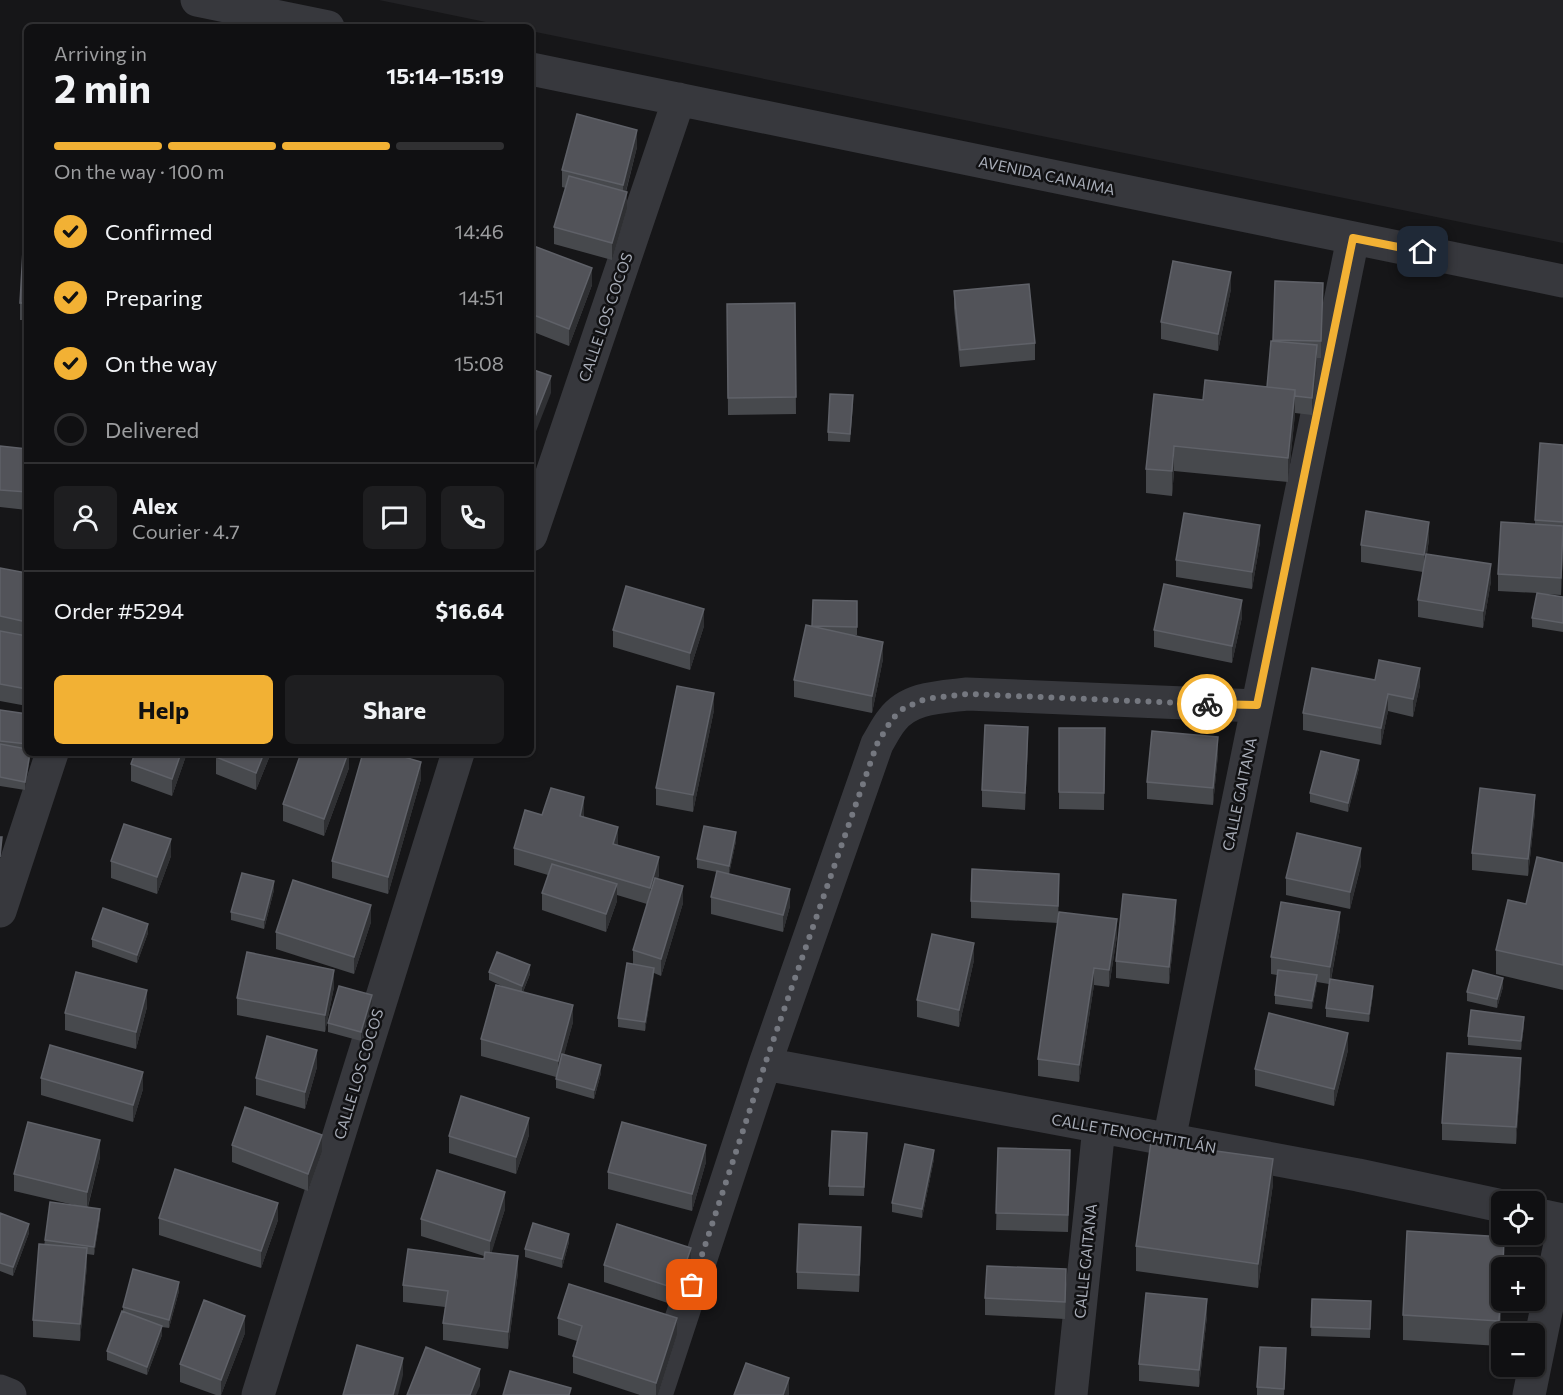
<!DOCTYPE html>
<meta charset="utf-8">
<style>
:root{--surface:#101012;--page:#1e1e20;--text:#f1f3f6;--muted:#9c9d9f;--line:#303032;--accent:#f2b134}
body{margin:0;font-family:Commissioner,sans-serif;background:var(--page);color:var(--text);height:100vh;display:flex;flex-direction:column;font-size:22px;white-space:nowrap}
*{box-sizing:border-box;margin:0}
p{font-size:20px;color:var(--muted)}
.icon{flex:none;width:33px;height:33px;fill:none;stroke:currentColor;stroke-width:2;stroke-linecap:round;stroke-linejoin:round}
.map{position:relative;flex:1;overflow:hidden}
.sheet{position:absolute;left:24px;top:24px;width:510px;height:732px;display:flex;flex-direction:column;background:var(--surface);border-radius:9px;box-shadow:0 2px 4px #0004,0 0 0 2px var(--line)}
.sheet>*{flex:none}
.fabs{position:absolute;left:1491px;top:1191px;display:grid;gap:12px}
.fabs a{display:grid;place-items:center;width:54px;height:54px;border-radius:9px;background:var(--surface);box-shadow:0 2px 4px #0004,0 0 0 2px var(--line);font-size:30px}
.pin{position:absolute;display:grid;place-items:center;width:51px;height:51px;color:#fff;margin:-26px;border-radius:12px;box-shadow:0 3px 9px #0006}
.courier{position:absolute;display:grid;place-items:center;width:60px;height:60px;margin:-30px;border:4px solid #f2b134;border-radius:50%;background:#fff;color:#222;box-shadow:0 2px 8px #0007}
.summary em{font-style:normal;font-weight:700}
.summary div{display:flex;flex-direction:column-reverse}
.summary{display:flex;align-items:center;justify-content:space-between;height:102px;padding:0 30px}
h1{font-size:39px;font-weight:700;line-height:45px}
.bar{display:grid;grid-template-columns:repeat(4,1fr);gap:9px 6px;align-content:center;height:72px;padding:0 30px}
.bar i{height:8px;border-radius:4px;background:var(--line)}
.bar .current{background:var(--accent)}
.bar p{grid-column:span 4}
.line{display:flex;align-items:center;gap:15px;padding:0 30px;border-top:2px solid var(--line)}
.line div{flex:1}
.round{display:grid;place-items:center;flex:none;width:63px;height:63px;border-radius:9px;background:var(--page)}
ol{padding:0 30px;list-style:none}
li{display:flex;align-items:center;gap:18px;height:66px}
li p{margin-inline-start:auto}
li .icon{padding:6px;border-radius:50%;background:var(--accent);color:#111;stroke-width:4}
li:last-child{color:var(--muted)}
li i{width:33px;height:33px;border:3px solid var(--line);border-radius:50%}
.primary-button{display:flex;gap:12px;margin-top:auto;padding:12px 30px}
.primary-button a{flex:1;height:69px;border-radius:9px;background:var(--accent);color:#111;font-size:24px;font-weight:700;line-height:69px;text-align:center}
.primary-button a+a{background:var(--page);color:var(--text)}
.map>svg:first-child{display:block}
</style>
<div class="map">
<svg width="1563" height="1395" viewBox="0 0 1563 1395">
<rect width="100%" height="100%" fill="#161618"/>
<path fill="#222225" d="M379,0H1563V243L531,31V27H510Z"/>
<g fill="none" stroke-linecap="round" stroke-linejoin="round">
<path stroke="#37383d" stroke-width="33" d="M197,0L328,27
M531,69L1563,281
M531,535L679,99
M0,911L52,753
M765,1064L1358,1175L1502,1206
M1169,1140L1353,238
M1534,1214L1563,1220
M0,1391L10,1395
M258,1395L458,753
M656,1395L765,1064L877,744C882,736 886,727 892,720C909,697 941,697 967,694L1257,706
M1071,1395L1099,1127
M1529,1395L1563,1229"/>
</g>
<path fill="#47494d" d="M637,147L626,192L627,209L612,260L554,244V227L566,188L562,187V170Z
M531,245L592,285L569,346L531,331Z
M27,250V320H20V303Z
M1275,281L1323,300L1321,358H1317L1312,415L1295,413L1288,482L1174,471L1172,496L1146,493V469L1203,400L1267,387L1273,341Z
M1231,289L1218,351L1161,339V322Z
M954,291L1035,343V360L960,367L954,308Z
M795,303L796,414L728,415L727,304Z
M853,404L850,442L828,441V432Z
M1563,445V550L1561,595L1542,594L1563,597V632L1532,627V618L1537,593L1498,591V574L1535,524V520Z
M0,446L27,449V510L0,507Z
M1429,539L1427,554L1491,581L1483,628L1418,617V600L1423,572L1361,562V545Z
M1260,542L1252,589L1176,577V560Z
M0,568L27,573V706L0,701Z
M857,601V635H853L883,659L872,713L794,697V680L812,626Z
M1242,617L1232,663L1154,647V630Z
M704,626L690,670L613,647V630Z
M1375,680L1420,685L1413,717L1388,711L1381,745L1303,730V713Z
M0,710L27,714V753H33H30L25,790L0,786Z
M714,710L693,812L656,805V788Z
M1059,728H1105L1104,810L1059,809Z
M1028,744L1025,810L982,807V790Z
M135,753H187L172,796L131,781V764Z
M217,753H271L256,790L216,774V757Z
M349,753V768L324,836L283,821V804Z
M1218,754L1213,805L1147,799V782Z
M1359,768L1348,812L1310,802V793Z
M421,779L388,894L332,878V861Z
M1535,812L1528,876L1472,870V853Z
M584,814V817L618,844V845L659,874L658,879L683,903L661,976L654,973L645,1031L618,1027V1018L633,964V950L647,904L617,895V901L606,932L542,910V893L548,875L514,865V848L542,815Z
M736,841L729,874L790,906L783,932L711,914V897L717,872L697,868V859Z
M171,856L157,894L111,878V861Z
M1563,863V990L1496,974V950L1526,904Z
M1361,865L1350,909L1286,895V878Z
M274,890L264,929L231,920V912Z
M1059,891L1058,920L1117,936L1109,987L1094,985L1079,1082L1038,1076V1059L1058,923L971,918V901Z
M1176,917L1169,984L1116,978V961Z
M371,922L354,974L276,949V932Z
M1340,929L1331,980L1373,994L1369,1022L1326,1017V1008L1329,984L1317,982L1312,1009L1275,1004V995L1277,975L1271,974V957Z
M148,933L137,963L92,947V939Z
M974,960L959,1027L917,1017V1000Z
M489,972L530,974L523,992L573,1022L564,1054L601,1073L594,1099L556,1088V1077L481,1056V1039L504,987L489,980Z
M334,987L325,1032L237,1015V998Z
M1503,987L1497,1008L1467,1001V992Z
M372,1004L361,1041L328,1032V1023Z
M147,1007L136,1049L65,1030V1013Z
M1524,1025L1521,1050L1468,1045V1036Z
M1348,1050L1334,1106L1255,1086V1069Z
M317,1067L305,1109L256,1095V1078Z
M1521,1075L1516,1144L1442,1140V1123Z
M41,1078L143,1089L133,1122L41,1095Z
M867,1133L864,1196L829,1195V1186Z
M529,1135L516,1174L449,1153V1136Z
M232,1145L322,1152L308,1191L232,1162Z
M998,1148L1070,1167L1068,1232L996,1230Z
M100,1157L88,1207L100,1217L94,1255L87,1254V1265L80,1341L33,1337V1320L45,1240L74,1205L14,1191V1174Z
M934,1159L922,1218L892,1212V1203Z
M706,1162L692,1211L608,1189V1172Z
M1273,1184L1258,1288L1136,1271V1246Z
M505,1209L491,1253L518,1273L508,1349L443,1340V1323L445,1307L403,1302V1285L484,1259V1256L421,1236V1219Z
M0,1213L29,1233L13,1276L0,1271Z
M159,1218L278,1220L261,1268L159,1235Z
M1504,1237L1499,1346L1403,1340V1315Z
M569,1242L562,1268L525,1257V1249Z
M861,1244L859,1292L797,1289V1272Z
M604,1265H691L677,1306L604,1282Z
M1066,1286L1065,1319L985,1315V1298Z
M179,1291L169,1328L162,1327V1335L147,1375L107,1360V1351L123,1312V1307Z
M1312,1299L1371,1301L1370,1338L1311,1336Z
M1207,1316L1199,1387L1139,1381V1364Z
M558,1318L677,1335L658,1395H640L573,1373V1356L577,1341L558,1335Z
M245,1333L221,1395H216L180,1382V1364Z
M1286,1357L1284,1395H1257V1387Z"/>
<path fill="#2f3033" d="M637,130V147L623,202V185Z
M627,192V209L612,260V243Z
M592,268V285L569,346V329Z
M1231,272V289L1218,351V334Z
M1323,283V300L1321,358V341Z
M1317,345V362L1312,415V398Z
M551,376V393L531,444V427Z
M1295,390V415L1288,482V458Z
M1174,446V471L1172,496V471Z
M1429,522V539L1424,572V555Z
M1260,525V542L1252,589V572Z
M1563,533V550L1561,595V578Z
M1491,564V581L1483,628V611Z
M1242,600V617L1232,663V646Z
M704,609V626L690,670V653Z
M883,642V659L872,713V696Z
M1420,668V685L1413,717V699Z
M714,693V710L693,812V795Z
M1388,694V711L1381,745V728Z
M1028,727V744L1025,810V793Z
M1218,737V754L1213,805V788Z
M30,753V758L25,790V782Z
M181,753H187L172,796V779Z
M264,753H271L256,790V773Z
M348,753H349V768L324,836V819Z
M1359,760V768L1348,812V803Z
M421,762V779L388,894V877Z
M1535,795V812L1528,876V859Z
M584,797V814L580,833V816Z
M618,827V844L613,861V844Z
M736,832V841L729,874V866Z
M171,839V856L157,894V877Z
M1361,848V865L1350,909V892Z
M659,857V874L650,905V888Z
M274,881V890L264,929V920Z
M617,884V901L606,932V914Z
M683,886V903L661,976V959Z
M790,889V906L783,932V915Z
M1176,900V917L1169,984V967Z
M371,905V922L354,974V957Z
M1340,912V929L1330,984V967Z
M1117,919V936L1109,987V970Z
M148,924V933L137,963V955Z
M974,943V960L959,1027V1010Z
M530,965V974L522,994V986Z
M654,968V976L645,1031V1022Z
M1094,968V985L1079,1082V1065Z
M334,970V987L325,1032V1015Z
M1317,975V984L1312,1009V1001Z
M1503,978V987L1497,1008V999Z
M1373,986V994L1369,1022V1014Z
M147,990V1007L136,1049V1032Z
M372,995V1004L361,1041V1032Z
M573,1005V1022L558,1078V1061Z
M1524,1017V1025L1521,1050V1041Z
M1348,1033V1050L1334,1106V1089Z
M317,1050V1067L305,1109V1092Z
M1521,1058V1075L1516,1144V1127Z
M601,1065V1073L594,1099V1090Z
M143,1072V1089L133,1122V1105Z
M529,1118V1135L516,1174V1157Z
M322,1135V1152L308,1191V1174Z
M100,1140V1157L87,1209V1192Z
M706,1145V1162L692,1211V1194Z
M934,1150V1159L922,1218V1209Z
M1273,1159V1184L1258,1288V1264Z
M505,1192V1209L490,1258V1241Z
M278,1203V1220L261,1268V1251Z
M100,1209V1217L94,1255V1247Z
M29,1224V1233L13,1276V1267Z
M861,1227V1244L859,1292V1275Z
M569,1234V1242L562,1268V1259Z
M1504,1237V1268H1503Z
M87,1248V1265L80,1341V1324Z
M691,1248V1265L677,1306V1289Z
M518,1256V1273L508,1349V1332Z
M179,1282V1291L169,1328V1320Z
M1502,1285V1300L1499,1346V1321Z
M1207,1299V1316L1199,1387V1370Z
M245,1316V1333L221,1395V1380Z
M677,1318V1335L658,1395H656V1383Z
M162,1326V1335L147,1375V1367Z
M403,1358V1375L398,1395H393Z
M480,1369V1386L476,1395H470Z
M789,1378V1395H783Z"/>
<path fill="#525359" stroke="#5f6168" stroke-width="1.5" d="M577,114L637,130L623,185L562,170Z
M569,176L627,192L612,243L554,227Z
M531,245L592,268L569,329L531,314Z
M23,250H27V303H20Z
M1173,261L1231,272L1218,334L1161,322Z
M1275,281L1323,283L1321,341L1273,340Z
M1029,284L1035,343L960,350L954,291Z
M795,303L796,397L728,398L727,304Z
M1271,341L1317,345L1312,398L1295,396V390L1267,387Z
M531,369L551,376L531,427Z
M1205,380L1295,390L1288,458L1174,446L1172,471L1146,469L1154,394L1203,400Z
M830,394L853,395L850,434L828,432Z
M1540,443L1563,445V522L1535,520Z
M0,446L27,449V492L0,490Z
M1366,511L1429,522L1424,555L1361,545Z
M1184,513L1260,525L1252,572L1176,560Z
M1501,522L1563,526L1561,578L1498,574Z
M1426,554L1491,564L1483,611L1418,600Z
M0,568L27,573V622L0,616Z
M1164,584L1242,600L1232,646L1154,630Z
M626,586L704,609L690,653L613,630Z
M1537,593L1563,597V623L1532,618Z
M813,600L857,601V627L812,626Z
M806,625L883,642L872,696L794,680Z
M0,631L27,636V689L0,684Z
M1379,660L1420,668L1413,699L1388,694L1381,728L1303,713L1312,668L1375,680Z
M677,686L714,693L693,795L656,788Z
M0,710L27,714V744L0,741Z
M985,725L1028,727L1025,793L982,790Z
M1059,728H1105L1104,793L1059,792Z
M1152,731L1218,737L1213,788L1147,782Z
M0,744L27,749V753H30L25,782L0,777Z
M1321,751L1359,760L1348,803L1310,793Z
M135,753H181L172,779L131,764Z
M217,753H264L256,773L216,757Z
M301,753H348L324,819L283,804Z
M363,753H391L421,762L388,877L332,861Z
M551,788L584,797L580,816L618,827L613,844L659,857L650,888L514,848L525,810L542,815Z
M1480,788L1535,795L1528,859L1472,853Z
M124,824L171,839L157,877L111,861Z
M704,826L736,832L729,866L697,859Z
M1297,833L1361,848L1350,892L1286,878Z
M0,837H2L0,857Z
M1537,857L1563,863V965L1496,950L1508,900L1526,904Z
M552,864L617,884L606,914L542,893Z
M972,869L1059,874L1058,906L971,901Z
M717,871L790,889L783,915L711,897Z
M242,873L274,881L264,920L231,912Z
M655,878L683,886L661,959L633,950Z
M293,880L371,905L354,957L276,932Z
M1123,894L1176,900L1169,967L1116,961Z
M1281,902L1340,912L1330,967L1271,957Z
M103,908L148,924L137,955L92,939Z
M1059,912L1117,919L1109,970L1094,968L1079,1065L1038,1059Z
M932,934L974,943L959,1010L917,1000Z
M247,952L334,970L325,1015L237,998Z
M497,952L530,965L522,986L489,972Z
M627,963L654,968L645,1022L618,1018Z
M1278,970L1317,975L1312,1001L1275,995Z
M1473,970L1503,978L1497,999L1467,992Z
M76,972L147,990L136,1032L65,1013Z
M1330,979L1373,986L1369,1014L1326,1008Z
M496,985L573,1005L558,1061L481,1039Z
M339,986L372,995L361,1032L328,1023Z
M1471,1010L1524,1017L1521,1041L1468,1036Z
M1269,1013L1348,1033L1334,1089L1255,1069Z
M267,1036L317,1050L305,1092L256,1078Z
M50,1045L143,1072L133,1105L41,1078Z
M1447,1053L1521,1058L1516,1127L1442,1123Z
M562,1054L601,1065L594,1090L556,1079Z
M461,1096L529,1118L516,1157L449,1136Z
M245,1107L322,1135L308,1174L232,1145Z
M28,1122L100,1140L87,1192L14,1174Z
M622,1122L706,1145L692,1194L608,1172Z
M832,1131L867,1133L864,1187L829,1186Z
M1151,1142L1273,1159L1258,1264L1136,1246Z
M905,1144L934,1150L922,1209L892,1203Z
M998,1148L1070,1150L1068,1215L996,1213Z
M175,1169L278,1203L261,1251L159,1218Z
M437,1170L505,1192L490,1241L421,1219Z
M50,1202L100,1209L94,1247L45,1240Z
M0,1213L29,1224L13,1267L0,1263Z
M533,1223L569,1234L562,1259L525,1249Z
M617,1224L691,1248L677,1289L604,1265Z
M799,1224L861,1227L859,1275L797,1272Z
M1407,1231L1504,1237L1503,1268H1502L1499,1321L1403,1315Z
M39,1244L87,1248L80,1324L33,1320Z
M408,1249L484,1259L485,1252L518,1256L508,1332L443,1323L448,1291L403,1285Z
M987,1266L1066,1269L1065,1302L985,1298Z
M133,1269L179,1282L169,1320L123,1307Z
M569,1284L677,1318L656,1383L573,1356L582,1326L558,1318Z
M1146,1293L1207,1299L1199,1370L1139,1364Z
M1312,1299L1371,1301L1370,1329L1311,1327Z
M204,1300L245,1316L221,1380L180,1364Z
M122,1311L162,1326L147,1367L107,1351Z
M357,1345L403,1358L393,1395H343Z
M426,1347L480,1369L470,1395H407Z
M1260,1347L1286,1348L1284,1389L1257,1387Z
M746,1363L789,1378L783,1395H734Z
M510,1371L571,1388L569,1395H503Z"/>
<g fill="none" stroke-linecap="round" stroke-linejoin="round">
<path stroke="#757880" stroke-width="6" stroke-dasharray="0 10.8" d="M692,1285L765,1064L877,744L892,719L904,708L925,699L967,694L1207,704"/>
<path stroke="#f2b134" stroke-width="8" d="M1207,704L1257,705L1353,238L1423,252"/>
</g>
<g text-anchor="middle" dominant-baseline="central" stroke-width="5" stroke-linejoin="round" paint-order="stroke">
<g font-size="15" fill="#a8adb8" stroke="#111113">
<text transform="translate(1047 175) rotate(12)">AVENIDA CANAIMA</text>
<text transform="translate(605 317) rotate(-71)">CALLE LOS COCOS</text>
<text transform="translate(1239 794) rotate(-78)">CALLE GAITANA</text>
<text transform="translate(358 1074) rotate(-73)">CALLE LOS COCOS</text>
<text transform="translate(1134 1133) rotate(10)">CALLE TENOCHTITLÁN</text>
<text transform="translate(1085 1261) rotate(-84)">CALLE GAITANA</text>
</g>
</g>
</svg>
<div class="fabs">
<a><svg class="icon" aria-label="locate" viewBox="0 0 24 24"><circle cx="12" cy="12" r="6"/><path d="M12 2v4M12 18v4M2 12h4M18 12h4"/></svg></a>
<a>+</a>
<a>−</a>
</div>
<div class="pin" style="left:692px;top:1285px;background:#ea580c"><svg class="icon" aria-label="bag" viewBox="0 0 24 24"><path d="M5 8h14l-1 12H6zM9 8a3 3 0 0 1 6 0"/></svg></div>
<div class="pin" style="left:1423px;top:252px;background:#1f2937"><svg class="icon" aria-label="home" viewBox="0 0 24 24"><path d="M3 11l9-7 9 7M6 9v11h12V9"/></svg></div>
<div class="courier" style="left:1207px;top:704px"><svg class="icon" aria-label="bike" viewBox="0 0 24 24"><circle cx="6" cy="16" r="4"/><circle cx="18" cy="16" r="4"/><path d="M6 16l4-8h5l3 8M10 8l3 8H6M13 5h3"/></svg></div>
<section class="sheet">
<div class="summary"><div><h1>2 min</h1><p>Arriving in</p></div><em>15:14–15:19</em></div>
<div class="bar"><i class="current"></i><i class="current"></i><i class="current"></i><i></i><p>On the way · 100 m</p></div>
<ol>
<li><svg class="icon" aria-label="check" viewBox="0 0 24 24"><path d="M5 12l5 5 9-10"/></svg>Confirmed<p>14:46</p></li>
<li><svg class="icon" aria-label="check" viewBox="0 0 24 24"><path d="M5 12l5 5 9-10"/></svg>Preparing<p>14:51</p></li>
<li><svg class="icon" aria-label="check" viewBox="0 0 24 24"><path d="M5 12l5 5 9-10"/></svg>On the way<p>15:08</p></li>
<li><i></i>Delivered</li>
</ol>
<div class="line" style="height:108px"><a class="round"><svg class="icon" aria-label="person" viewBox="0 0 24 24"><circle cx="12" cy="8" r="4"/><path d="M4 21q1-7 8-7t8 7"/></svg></a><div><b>Alex</b><p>Courier · 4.7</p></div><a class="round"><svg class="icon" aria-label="chat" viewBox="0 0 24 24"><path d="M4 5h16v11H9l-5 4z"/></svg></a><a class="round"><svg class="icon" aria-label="phone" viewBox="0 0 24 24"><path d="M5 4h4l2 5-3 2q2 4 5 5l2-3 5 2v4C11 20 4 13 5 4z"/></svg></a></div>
<div class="line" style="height:78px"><div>Order #5294</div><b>$16.64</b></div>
<div class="primary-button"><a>Help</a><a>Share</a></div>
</section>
</div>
